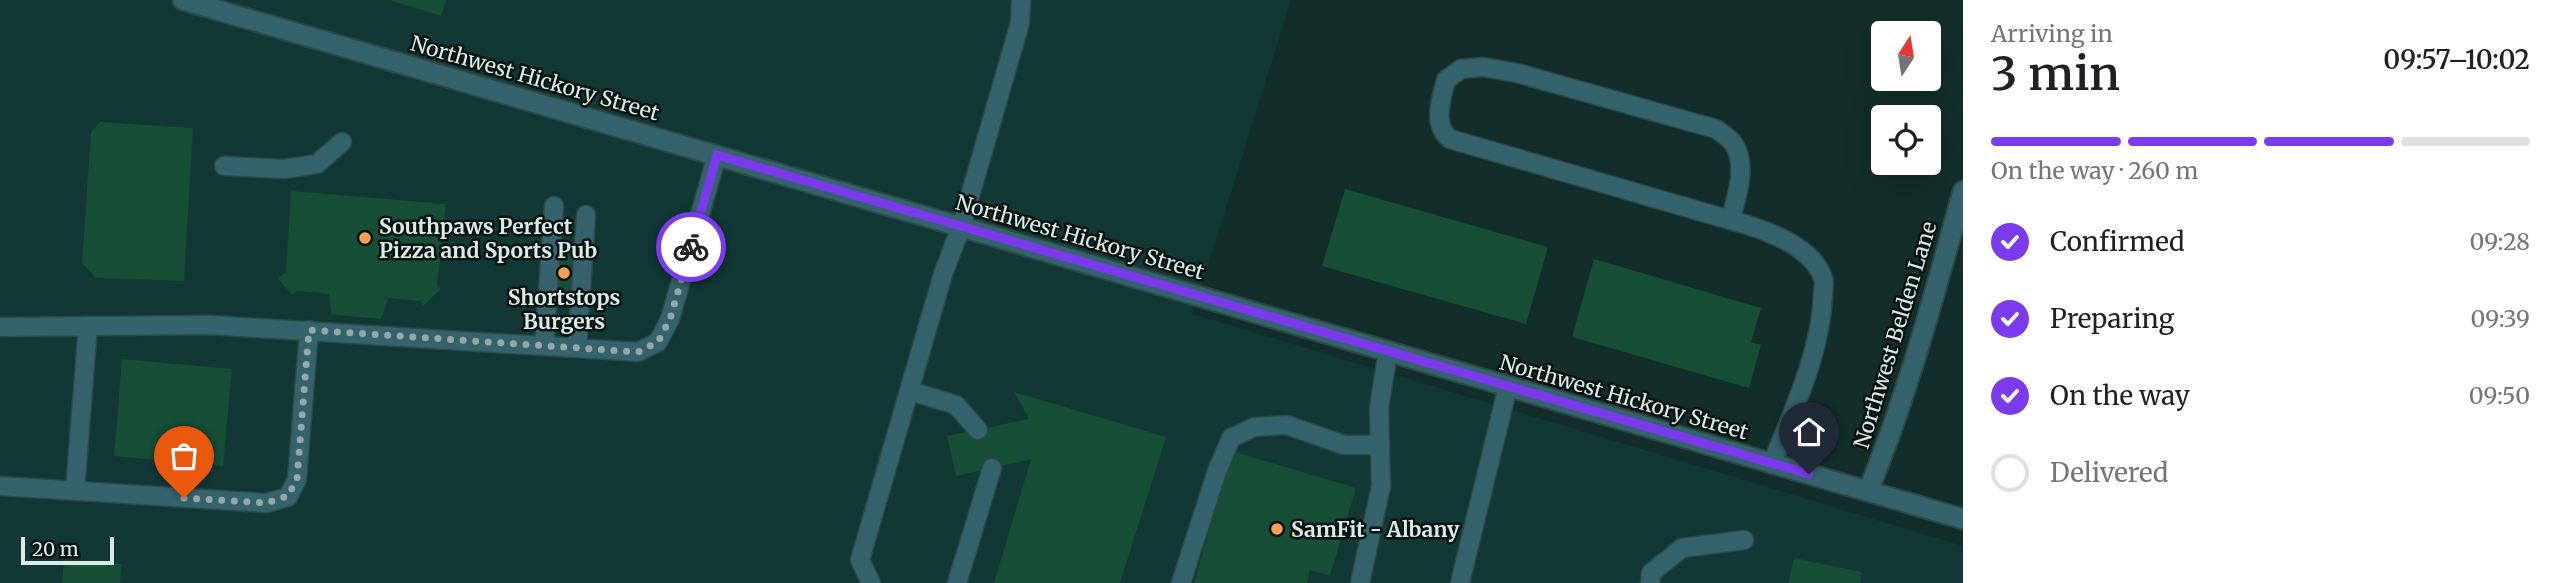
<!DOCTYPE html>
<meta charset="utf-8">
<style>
:root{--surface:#fff;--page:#f2f2f2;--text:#202124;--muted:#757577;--line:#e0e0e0;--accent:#7c3aed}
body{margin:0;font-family:Merriweather,serif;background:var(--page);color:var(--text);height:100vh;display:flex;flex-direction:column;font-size:26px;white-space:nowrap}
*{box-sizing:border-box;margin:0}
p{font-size:23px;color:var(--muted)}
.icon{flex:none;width:38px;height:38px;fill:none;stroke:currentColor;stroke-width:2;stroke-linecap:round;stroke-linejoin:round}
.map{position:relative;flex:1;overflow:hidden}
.details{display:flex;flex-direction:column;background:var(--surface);width:595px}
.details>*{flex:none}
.needle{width:46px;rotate:12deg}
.fabs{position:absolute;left:1871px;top:21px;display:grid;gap:14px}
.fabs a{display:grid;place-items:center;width:70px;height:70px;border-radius:7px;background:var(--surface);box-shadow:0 7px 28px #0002;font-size:35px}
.scale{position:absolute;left:21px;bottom:18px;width:93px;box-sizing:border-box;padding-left:7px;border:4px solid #dbebe8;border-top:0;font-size:19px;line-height:24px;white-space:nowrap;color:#dbebe8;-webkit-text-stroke:5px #081311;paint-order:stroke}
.pin{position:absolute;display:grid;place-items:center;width:60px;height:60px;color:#fff;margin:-72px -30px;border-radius:50% 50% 50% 0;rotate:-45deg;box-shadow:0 0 7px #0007}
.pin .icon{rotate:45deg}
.courier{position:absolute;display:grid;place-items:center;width:70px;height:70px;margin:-35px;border:5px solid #7c3aed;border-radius:50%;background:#fff;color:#222;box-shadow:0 2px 9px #0007}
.summary em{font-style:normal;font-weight:600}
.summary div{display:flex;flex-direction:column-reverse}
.summary{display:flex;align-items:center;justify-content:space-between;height:119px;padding:0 28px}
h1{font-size:46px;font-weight:600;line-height:52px}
.bar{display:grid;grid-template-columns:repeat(4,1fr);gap:10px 7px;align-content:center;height:84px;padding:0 28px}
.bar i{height:9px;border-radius:5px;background:var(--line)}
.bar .on{background:var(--accent)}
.bar p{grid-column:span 4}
ol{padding:0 28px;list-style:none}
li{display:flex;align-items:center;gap:21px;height:77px}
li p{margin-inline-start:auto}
li .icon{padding:7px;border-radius:50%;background:var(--accent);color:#fff;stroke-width:4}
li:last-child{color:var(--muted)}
li i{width:38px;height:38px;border:4px solid var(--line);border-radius:50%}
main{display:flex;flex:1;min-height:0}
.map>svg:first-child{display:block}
</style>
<main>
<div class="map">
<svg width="1963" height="583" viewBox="0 0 1963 583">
<rect width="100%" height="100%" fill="#122d2a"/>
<path fill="#113835" d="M0,0H1291L1193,314L1963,546V583H0Z"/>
<path fill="#164e36" d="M390,0H446L441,16Z
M100,122L193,128L184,281L96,278L82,263L91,132Z
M1345,189L1548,247L1526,324L1322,266Z
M291,191L446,204L437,286L441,289L423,306L420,301L389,298L381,319L331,314L329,294L297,291L292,295L278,278L286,272Z
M557,245L575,247L571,302L553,300Z
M1594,259L1761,308L1751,342L1761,345L1749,388L1572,337Z
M122,359L232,369L223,466L114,456Z
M1014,392L1166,437L1120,583H994L1031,459L956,476L947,436L1029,419Z
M1232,451L1356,488L1330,576L1310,570L1307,583H1194Z
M1794,558L1862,572L1860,583H1788Z
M64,560L122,564L120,583H62Z"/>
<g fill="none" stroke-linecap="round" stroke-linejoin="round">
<defs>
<path id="service" d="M224,166L284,169L317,164L342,142
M1730,220C1737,197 1748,164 1733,143C1729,138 1722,133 1716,129L1517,73L1483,67L1461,69L1446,80C1441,100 1432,124 1450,139L1730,220C1761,228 1812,245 1823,278C1825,282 1823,289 1823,294C1821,353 1793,410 1772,464
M0,327L210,325L638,352L658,342L670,319L717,155
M544,346L554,206
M577,348L586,215
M911,391L956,405L978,430
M0,486L266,503L288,497L297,479L309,330
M75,490L88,326
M871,583L860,560L943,274L961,227L1020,23L1021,0
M957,583L992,468
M1181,583L1217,471L1231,438L1254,427L1287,425L1344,445H1380
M1360,583L1381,486L1379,408L1388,351
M1460,583L1508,386
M1650,583L1651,573L1682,548L1744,540"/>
<path id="minor" d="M1868,491C1908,394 1935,292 1963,191"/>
<path id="tertiary" d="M183,0L1963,519"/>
</defs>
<use href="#service" stroke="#2e4845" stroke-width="21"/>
<use href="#minor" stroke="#2e4845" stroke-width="23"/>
<use href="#tertiary" stroke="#2e4845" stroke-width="23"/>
<use href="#service" stroke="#34636d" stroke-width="18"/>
<use href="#minor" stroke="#34636d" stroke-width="19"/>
<use href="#tertiary" stroke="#34636d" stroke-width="19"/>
</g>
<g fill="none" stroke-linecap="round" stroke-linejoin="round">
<path stroke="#95a8a6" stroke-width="7" stroke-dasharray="0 12.6" d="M184,498L266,503L288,496L297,479L309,330L638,352L658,342L670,319L691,247"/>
<path stroke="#7c3aed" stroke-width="9" d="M691,247L717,155L1809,474"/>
</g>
<g fill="#fb9e50" stroke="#081311" stroke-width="2.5">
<circle cx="365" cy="238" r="7"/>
<circle cx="564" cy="273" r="7"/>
<circle cx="1277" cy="529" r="7"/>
</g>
<g text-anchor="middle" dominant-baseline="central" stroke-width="5" stroke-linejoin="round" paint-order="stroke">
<g font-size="21" fill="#dbebe8" stroke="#081311">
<text transform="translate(535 78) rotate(16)">Northwest Hickory Street</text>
<text transform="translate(1080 237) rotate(16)">Northwest Hickory Street</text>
<text transform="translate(1895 335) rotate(-73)">Northwest Belden Lane</text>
<text transform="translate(1624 397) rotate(16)">Northwest Hickory Street</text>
</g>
<g font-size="21" font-weight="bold" fill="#dbebe8" stroke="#081311" text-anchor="start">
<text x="379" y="226">Southpaws Perfect<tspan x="379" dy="24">Pizza and Sports Pub</tspan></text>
<text x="564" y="297" text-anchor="middle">Shortstops<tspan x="564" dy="24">Burgers</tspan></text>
<text x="1291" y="529">SamFit - Albany</text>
</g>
</g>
</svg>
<div class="fabs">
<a><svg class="needle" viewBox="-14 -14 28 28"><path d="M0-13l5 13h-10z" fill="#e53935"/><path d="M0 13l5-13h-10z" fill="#757577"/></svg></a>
<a><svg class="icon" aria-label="locate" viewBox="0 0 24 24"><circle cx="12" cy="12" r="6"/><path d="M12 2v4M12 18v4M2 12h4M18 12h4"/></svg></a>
</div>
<div class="scale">20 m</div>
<div class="pin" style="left:184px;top:498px;background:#ea580c"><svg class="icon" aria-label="bag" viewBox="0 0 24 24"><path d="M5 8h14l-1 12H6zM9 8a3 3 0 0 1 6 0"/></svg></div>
<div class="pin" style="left:1809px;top:474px;background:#1f2937"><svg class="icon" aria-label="home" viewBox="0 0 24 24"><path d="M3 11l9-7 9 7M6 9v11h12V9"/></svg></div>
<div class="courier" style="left:691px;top:247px"><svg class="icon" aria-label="bike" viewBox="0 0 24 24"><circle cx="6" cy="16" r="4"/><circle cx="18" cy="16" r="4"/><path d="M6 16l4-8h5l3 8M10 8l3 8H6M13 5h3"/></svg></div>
</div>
<section class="details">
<div class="summary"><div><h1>3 min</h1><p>Arriving in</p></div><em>09:57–10:02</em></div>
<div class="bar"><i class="on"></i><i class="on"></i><i class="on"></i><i></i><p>On the way · 260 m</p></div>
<ol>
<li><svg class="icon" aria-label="check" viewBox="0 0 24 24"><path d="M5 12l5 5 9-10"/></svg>Confirmed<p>09:28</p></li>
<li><svg class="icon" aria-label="check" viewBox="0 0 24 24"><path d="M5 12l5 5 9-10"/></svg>Preparing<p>09:39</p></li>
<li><svg class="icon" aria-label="check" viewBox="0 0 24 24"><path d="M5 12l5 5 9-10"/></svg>On the way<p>09:50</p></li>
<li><i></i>Delivered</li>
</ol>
</section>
</main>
